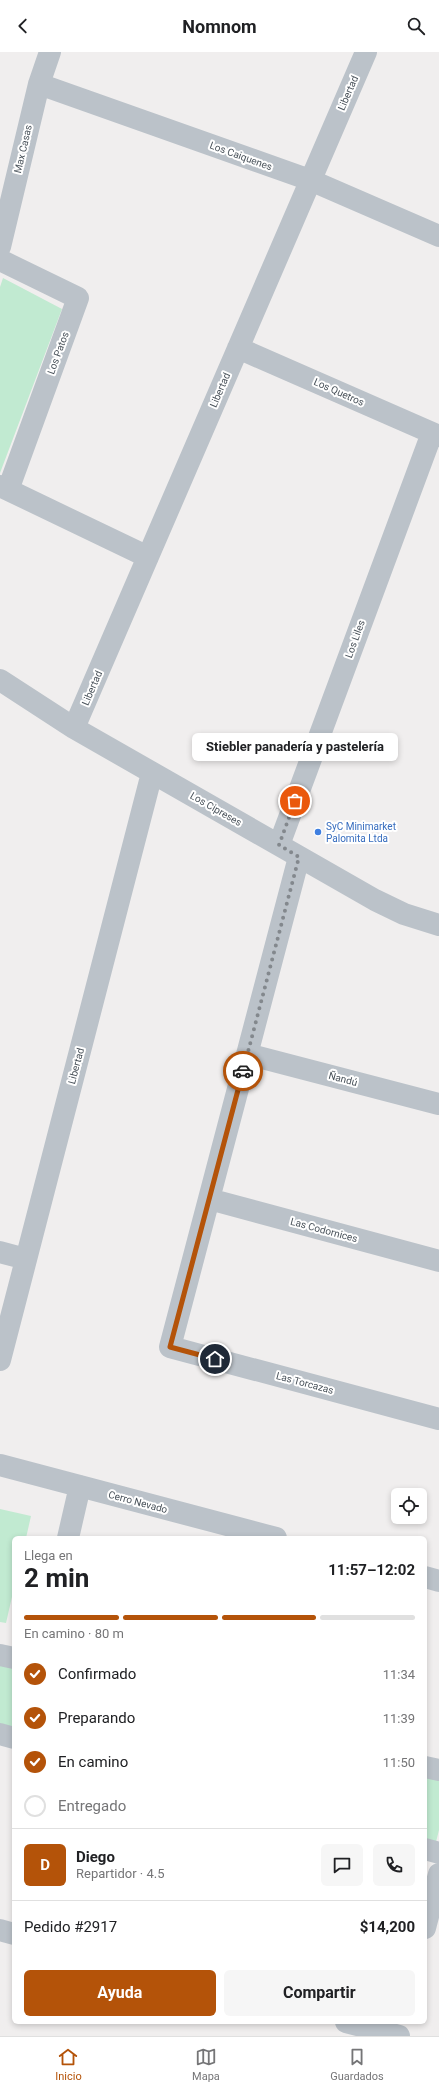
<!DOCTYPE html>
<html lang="es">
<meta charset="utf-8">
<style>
:root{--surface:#fff;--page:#f6f6f6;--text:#202124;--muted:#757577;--line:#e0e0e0;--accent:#b45309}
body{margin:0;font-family:Roboto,sans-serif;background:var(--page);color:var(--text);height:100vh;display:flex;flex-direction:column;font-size:15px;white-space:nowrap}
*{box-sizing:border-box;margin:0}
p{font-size:13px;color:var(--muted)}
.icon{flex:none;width:22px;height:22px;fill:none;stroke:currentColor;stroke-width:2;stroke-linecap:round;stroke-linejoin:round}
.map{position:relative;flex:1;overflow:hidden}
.details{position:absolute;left:12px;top:1484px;width:415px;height:488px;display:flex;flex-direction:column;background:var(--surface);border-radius:6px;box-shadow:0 2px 6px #0003}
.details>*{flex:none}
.tools{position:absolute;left:391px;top:1436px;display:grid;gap:8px}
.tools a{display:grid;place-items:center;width:36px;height:36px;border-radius:6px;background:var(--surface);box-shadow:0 2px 6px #0003;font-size:20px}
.pin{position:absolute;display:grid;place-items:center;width:34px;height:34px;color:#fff;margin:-17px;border:2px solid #fff;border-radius:50%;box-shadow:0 1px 4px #0007}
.courier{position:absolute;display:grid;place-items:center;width:40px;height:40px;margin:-20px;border:3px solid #b45309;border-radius:50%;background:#fff;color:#222;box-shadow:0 1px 5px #0007}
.bubble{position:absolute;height:28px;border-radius:6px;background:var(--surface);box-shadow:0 2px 6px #0003;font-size:13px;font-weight:700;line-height:28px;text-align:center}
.head em{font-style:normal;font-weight:700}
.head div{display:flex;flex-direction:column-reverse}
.head{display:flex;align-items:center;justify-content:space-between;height:68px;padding:0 12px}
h1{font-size:26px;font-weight:700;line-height:30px}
.bar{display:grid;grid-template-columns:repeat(4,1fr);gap:6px 4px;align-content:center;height:48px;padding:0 12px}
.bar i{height:5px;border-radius:3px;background:var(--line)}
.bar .selected{background:var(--accent)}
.bar p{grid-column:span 4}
.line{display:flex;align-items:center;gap:10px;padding:0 12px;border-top:1px solid var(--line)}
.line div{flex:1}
.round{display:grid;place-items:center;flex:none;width:42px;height:42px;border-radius:6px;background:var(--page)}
ol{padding:0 12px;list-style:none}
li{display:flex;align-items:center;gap:12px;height:44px}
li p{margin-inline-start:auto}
li .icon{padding:4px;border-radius:50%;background:var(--accent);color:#fff;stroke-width:4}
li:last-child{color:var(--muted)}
li i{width:22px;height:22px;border:2px solid var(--line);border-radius:50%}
.primary-button{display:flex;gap:8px;margin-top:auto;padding:8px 12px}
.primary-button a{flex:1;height:46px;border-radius:6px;background:var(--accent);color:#fff;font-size:16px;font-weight:700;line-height:46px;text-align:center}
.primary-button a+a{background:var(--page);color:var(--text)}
header{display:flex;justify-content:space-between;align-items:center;height:52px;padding:0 12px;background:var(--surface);font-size:18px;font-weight:700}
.dock{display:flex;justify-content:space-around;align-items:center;height:56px;border-top:1px solid var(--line);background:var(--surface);font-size:11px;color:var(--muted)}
.dock a{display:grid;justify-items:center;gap:2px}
.dock .selected{color:var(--accent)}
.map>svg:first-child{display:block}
</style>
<header><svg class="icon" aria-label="back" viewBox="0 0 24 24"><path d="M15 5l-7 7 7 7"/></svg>Nomnom<svg class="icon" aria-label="search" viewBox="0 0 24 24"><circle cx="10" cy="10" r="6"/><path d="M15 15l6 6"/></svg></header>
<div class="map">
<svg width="439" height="1984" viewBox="0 0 439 1984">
<rect width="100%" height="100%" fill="#f0eeee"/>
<path fill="#c1ead1" d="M3,226L62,257L0,421V235Z
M0,1457L31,1464L26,1486H14V1536L6,1571L0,1570Z
M0,1612L14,1615V1678L0,1674Z
M425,1722L439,1726V1778L436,1790L425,1787Z"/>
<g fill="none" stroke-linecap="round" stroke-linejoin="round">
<path stroke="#bbc2c9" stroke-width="22" d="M39,32L310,128L439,184
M0,195L39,32L50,0
M0,208L78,246L8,438
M238,296L439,384
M0,434L148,505
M0,628L74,676L375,848L404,862L439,873
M74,676L366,0
M279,793L432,381
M299,805L170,1295L439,1367
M247,1002L439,1052
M209,1147L439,1209
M0,1200L26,1207
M0,1308L152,721
M0,1413L276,1486
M68,1486L80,1434
M425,1525L439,1529
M0,1603L14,1606
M0,1682L14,1686
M425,1715L439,1718
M425,1797L439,1801
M425,1876L439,1822
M0,1878L14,1882
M346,1970L399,1984"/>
</g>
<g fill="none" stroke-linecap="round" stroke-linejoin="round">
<path stroke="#83888d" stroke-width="4" stroke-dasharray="0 7.2" d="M243,1019L299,805L279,793L295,749"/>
<path stroke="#b45309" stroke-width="5" d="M215,1307L170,1295L243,1019"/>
</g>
<circle fill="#3f7fe0" stroke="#fff" stroke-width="1.5" cx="318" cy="780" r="4"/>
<g text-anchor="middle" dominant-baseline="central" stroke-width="4" stroke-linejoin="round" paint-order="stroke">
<g font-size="10" fill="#485159" stroke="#fff">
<text transform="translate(348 41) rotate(-67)">Libertad</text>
<text transform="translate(23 97) rotate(-77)">Max Casas</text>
<text transform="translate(241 104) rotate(20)">Los Caiquenes</text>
<text transform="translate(58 301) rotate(-70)">Los Patos</text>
<text transform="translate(220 338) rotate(-67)">Libertad</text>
<text transform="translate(339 340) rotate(24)">Los Quetros</text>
<text transform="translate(355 587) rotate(-70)">Los Liles</text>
<text transform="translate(92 636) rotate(-67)">Libertad</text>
<text transform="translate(216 757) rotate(30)">Los Cipreses</text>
<text transform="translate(76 1014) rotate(-75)">Libertad</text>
<text transform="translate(343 1027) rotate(15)">Ñandú</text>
<text transform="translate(324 1178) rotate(15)">Las Codornices</text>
<text transform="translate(305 1331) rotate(15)">Las Torcazas</text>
<text transform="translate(138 1450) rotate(15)">Cerro Nevado</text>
</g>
<g font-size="10" fill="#366cbe" stroke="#fff" text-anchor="start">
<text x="326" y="774">SyC Minimarket<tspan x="326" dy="12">Palomita Ltda</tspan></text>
</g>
</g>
</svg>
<div class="tools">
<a><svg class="icon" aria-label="locate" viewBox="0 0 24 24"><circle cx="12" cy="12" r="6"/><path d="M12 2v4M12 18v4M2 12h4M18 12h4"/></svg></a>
</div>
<div class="pin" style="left:295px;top:749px;background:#ea580c"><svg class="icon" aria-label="bag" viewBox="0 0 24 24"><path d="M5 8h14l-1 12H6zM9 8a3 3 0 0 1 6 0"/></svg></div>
<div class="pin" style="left:215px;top:1307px;background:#1f2937"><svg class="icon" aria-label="home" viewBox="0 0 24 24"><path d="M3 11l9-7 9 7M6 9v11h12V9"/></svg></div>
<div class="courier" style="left:243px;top:1019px"><svg class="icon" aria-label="car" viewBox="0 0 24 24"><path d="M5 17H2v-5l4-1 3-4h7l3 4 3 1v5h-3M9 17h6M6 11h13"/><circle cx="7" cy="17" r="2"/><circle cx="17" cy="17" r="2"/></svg></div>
<div class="bubble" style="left:192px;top:681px;width:206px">Stiebler panadería y pastelería</div>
<section class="details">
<div class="head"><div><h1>2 min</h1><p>Llega en</p></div><em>11:57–12:02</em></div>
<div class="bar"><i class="selected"></i><i class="selected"></i><i class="selected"></i><i></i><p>En camino · 80 m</p></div>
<ol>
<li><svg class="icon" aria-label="check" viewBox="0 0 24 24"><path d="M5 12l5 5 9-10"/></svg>Confirmado<p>11:34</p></li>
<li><svg class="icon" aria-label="check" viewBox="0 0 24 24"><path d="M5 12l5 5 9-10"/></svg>Preparando<p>11:39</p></li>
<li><svg class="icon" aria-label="check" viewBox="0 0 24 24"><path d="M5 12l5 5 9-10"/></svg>En camino<p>11:50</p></li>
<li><i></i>Entregado</li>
</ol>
<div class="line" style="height:72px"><b class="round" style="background:var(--accent);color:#fff">D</b><div><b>Diego</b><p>Repartidor · 4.5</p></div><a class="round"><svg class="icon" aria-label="chat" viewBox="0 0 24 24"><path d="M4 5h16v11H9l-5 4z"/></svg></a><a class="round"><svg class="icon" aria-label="phone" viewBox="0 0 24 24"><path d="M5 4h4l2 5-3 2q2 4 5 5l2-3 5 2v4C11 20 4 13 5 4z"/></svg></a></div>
<div class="line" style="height:52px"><div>Pedido #2917</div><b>$14,200</b></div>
<div class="primary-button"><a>Ayuda</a><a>Compartir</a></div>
</section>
</div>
<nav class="dock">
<a class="selected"><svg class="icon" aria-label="home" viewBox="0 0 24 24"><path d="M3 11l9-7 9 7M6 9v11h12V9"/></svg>Inicio</a>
<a><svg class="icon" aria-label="map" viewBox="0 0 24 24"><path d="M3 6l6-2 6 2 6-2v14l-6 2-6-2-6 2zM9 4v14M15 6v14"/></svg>Mapa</a>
<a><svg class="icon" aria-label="saved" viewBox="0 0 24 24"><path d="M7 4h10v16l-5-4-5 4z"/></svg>Guardados</a>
</nav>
